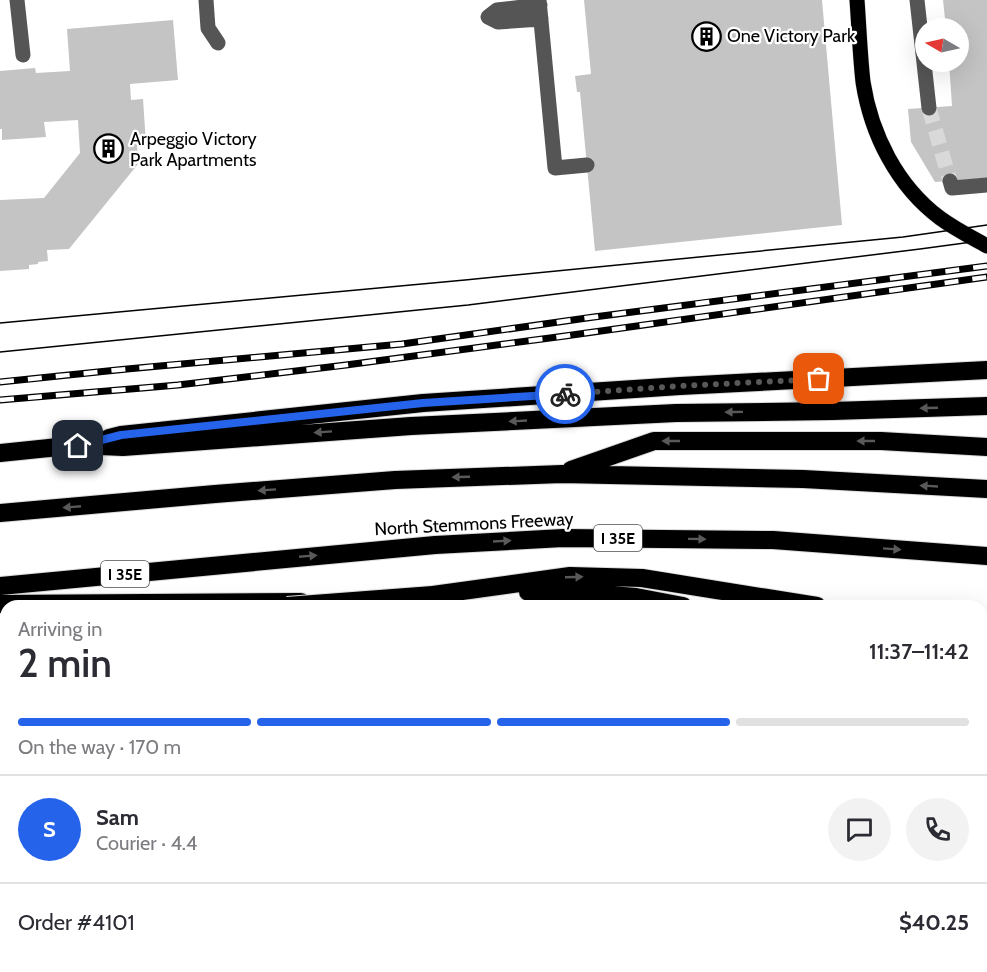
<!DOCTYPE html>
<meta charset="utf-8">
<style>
:root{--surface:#fff;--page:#f2f2f3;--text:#2b2b33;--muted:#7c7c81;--line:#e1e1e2;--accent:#2563eb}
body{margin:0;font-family:Cabin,sans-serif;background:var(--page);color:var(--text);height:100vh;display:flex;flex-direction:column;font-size:22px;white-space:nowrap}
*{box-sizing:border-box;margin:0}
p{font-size:20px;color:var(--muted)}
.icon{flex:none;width:33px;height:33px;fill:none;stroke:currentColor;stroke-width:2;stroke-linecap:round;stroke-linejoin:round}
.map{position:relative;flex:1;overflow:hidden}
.drawer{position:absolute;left:0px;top:600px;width:987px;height:372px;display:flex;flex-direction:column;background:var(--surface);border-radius:18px 18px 0 0;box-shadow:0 6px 24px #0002}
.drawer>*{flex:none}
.needle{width:39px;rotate:279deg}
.tools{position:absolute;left:915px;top:18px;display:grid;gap:12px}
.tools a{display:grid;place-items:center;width:54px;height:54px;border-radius:50%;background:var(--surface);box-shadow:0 6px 24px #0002;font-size:30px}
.pin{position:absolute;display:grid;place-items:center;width:51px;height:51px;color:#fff;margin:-26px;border-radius:12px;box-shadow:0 3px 9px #0006}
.courier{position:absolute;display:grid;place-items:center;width:60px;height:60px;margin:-30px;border:4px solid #2563eb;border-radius:50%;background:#fff;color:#222;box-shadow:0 2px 8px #0007}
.overview em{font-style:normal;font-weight:600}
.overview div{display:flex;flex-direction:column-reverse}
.overview{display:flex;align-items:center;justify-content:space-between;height:102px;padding:0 18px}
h1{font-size:39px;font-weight:600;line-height:45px}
.bar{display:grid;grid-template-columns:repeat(4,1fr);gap:9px 6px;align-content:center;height:72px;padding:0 18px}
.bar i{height:8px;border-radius:4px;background:var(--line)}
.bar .active{background:var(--accent)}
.bar p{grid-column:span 4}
.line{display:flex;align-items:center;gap:15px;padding:0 18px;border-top:2px solid var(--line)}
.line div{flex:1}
.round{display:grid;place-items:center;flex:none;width:63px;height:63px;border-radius:32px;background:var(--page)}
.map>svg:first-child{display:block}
</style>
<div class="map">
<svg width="987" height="972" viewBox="0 0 987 972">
<rect width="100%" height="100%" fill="#fff"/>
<path fill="#c4c4c4" d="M584,0H822L842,225L595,251L580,92H577L575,76L591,74Z
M943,0H987V178L935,182L911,142L908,109L952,106L949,62H958V28H946Z
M173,20L178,80L130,84L131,100L143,99L146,144L137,145L138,164L69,249L47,250L48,261L38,262V264L29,265V269L0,271V200L44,198L80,153L78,120L44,122L46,137L2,140V129H0V71L35,68L36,73L70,71L67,29Z
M987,816V895L981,898V818Z
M987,923V972H931L928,966H981V926Z
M483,966H582L584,972H486Z"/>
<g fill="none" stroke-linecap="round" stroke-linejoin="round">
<path stroke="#d9d9d9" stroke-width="15" stroke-dasharray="15 8" stroke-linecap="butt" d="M929,108L950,181"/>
<defs>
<path id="major" d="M857,0C859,27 860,55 863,82C871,134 897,186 940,218C955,229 971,237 987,246
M0,674L6,672
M981,698L987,699"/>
<path id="highway" d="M109,438L121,435L423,403L680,386L987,370
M0,453L78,445L123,447L411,426L676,413L833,411L987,406
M571,470L654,441H881L987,447
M0,513L215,494L395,480L562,474L803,479L987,489
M0,586L435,545L563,538L773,540L987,556
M528,592L559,591L636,597L683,606
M433,595L570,576L642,578L817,606
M0,604L301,602
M0,637L6,636
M981,645L987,647
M981,679L987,680"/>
</defs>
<use href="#major" stroke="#dbdbdb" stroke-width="16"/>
<use href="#highway" stroke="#dbdbdb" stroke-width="20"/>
<path stroke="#555" stroke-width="15" d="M17,0L23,55
M206,0L208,28L218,43
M539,0L555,168L587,165
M917,0L929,108
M540,5L497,10L488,17L498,22L541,19
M950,181L952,188L987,185
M981,795L987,792
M981,913L987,911
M294,966L296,972
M619,966L622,972
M856,966L858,970L866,966
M337,972L351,966
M738,972L753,966"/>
<use href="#major" stroke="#000" stroke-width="15"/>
<use href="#highway" stroke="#000" stroke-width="18"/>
<path stroke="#000" stroke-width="1.5" d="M0,323L465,280L903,237L987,225
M0,352L468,305L920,249L987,240"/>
<defs>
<path id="rail" d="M0,382L127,369L402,344L594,317L987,266
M0,400L178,385L346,365L565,336L987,277"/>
</defs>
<use href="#rail" stroke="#000" stroke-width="7"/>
<use href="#rail" stroke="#fff" stroke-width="4.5" stroke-dasharray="14" stroke-linecap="butt"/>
<defs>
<path id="highway-bridge" d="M287,606L433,595"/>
</defs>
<use href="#highway-bridge" stroke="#dbdbdb" stroke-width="20" stroke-linecap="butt"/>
<use href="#highway-bridge" stroke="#000" stroke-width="18"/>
</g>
<defs><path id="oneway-solid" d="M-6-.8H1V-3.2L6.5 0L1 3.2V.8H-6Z" transform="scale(1.5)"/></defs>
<g fill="#595959">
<use href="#oneway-solid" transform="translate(929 408) rotate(178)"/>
<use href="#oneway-solid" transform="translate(734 412) rotate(179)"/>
<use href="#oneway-solid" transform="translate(518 421) rotate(177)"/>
<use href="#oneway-solid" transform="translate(323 432) rotate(176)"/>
<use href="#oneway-solid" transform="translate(671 441) rotate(-180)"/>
<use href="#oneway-solid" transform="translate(866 441) rotate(-180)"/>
<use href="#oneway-solid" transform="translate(461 477) rotate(178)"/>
<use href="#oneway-solid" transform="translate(929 486) rotate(-177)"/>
<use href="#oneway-solid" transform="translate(267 490) rotate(176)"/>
<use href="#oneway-solid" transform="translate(72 507) rotate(175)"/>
<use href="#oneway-solid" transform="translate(697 539) rotate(1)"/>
<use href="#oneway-solid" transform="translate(502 541) rotate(-3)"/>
<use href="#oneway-solid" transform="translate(892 549) rotate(4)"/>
<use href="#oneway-solid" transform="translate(308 556) rotate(-5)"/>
<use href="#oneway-solid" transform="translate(574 577) rotate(-2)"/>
</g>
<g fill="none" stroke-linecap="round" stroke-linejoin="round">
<path stroke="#595959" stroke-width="6" stroke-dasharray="0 10.8" d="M565,394L680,386L819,379"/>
<path stroke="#2563eb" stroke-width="8" d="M78,446L121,435L423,403L565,394"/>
</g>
<defs>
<symbol id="building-ring" viewBox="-11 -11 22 22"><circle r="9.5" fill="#fff" stroke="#000" stroke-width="1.5"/><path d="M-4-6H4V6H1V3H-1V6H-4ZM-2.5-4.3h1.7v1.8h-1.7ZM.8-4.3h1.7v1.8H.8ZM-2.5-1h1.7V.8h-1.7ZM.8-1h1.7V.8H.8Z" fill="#000"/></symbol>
</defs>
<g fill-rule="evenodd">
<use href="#building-ring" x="690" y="20" width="33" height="33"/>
<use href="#building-ring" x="92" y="132" width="33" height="33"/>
</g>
<g text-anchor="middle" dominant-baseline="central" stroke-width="4.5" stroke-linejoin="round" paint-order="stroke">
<g fill="#fff" stroke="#4c4c4c" stroke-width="1.5">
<rect x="594" y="525" width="48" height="26" rx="4.5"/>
<rect x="101" y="561" width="48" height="26" rx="4.5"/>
</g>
<g font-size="16" font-weight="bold" fill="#000">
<text x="618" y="538">I 35E</text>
<text x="125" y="574">I 35E</text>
</g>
<g font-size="18" fill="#000" stroke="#fff" text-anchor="start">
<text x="727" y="36">One Victory Park</text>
<text x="130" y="139">Arpeggio Victory<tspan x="130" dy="21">Park Apartments</tspan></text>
</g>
<g font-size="18" fill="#000" stroke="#fff">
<text transform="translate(474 524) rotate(-3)">North Stemmons Freeway</text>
</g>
</g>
</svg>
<div class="tools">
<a><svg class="needle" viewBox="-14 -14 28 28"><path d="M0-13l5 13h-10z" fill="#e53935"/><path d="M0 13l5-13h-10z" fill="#7c7c81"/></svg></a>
</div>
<div class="pin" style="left:819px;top:379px;background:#ea580c"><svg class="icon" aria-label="bag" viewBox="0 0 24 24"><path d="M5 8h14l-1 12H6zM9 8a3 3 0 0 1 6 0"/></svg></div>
<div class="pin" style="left:78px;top:446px;background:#1f2937"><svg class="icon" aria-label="home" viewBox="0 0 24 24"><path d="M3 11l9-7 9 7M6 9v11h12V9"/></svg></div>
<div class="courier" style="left:565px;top:394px"><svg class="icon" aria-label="bike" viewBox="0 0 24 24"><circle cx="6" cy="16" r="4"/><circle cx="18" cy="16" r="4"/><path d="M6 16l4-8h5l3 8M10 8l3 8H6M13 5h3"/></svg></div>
<section class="drawer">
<div class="overview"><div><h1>2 min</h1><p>Arriving in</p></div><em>11:37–11:42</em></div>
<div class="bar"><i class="active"></i><i class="active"></i><i class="active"></i><i></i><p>On the way · 170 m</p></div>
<div class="line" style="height:108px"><b class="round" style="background:var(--accent);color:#fff">S</b><div><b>Sam</b><p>Courier · 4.4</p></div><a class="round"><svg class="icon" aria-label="chat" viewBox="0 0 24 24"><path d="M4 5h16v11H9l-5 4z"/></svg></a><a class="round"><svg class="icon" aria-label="phone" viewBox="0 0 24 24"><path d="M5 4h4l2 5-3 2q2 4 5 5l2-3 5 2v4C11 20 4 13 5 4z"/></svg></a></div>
<div class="line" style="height:78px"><div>Order #4101</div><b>$40.25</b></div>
</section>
</div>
